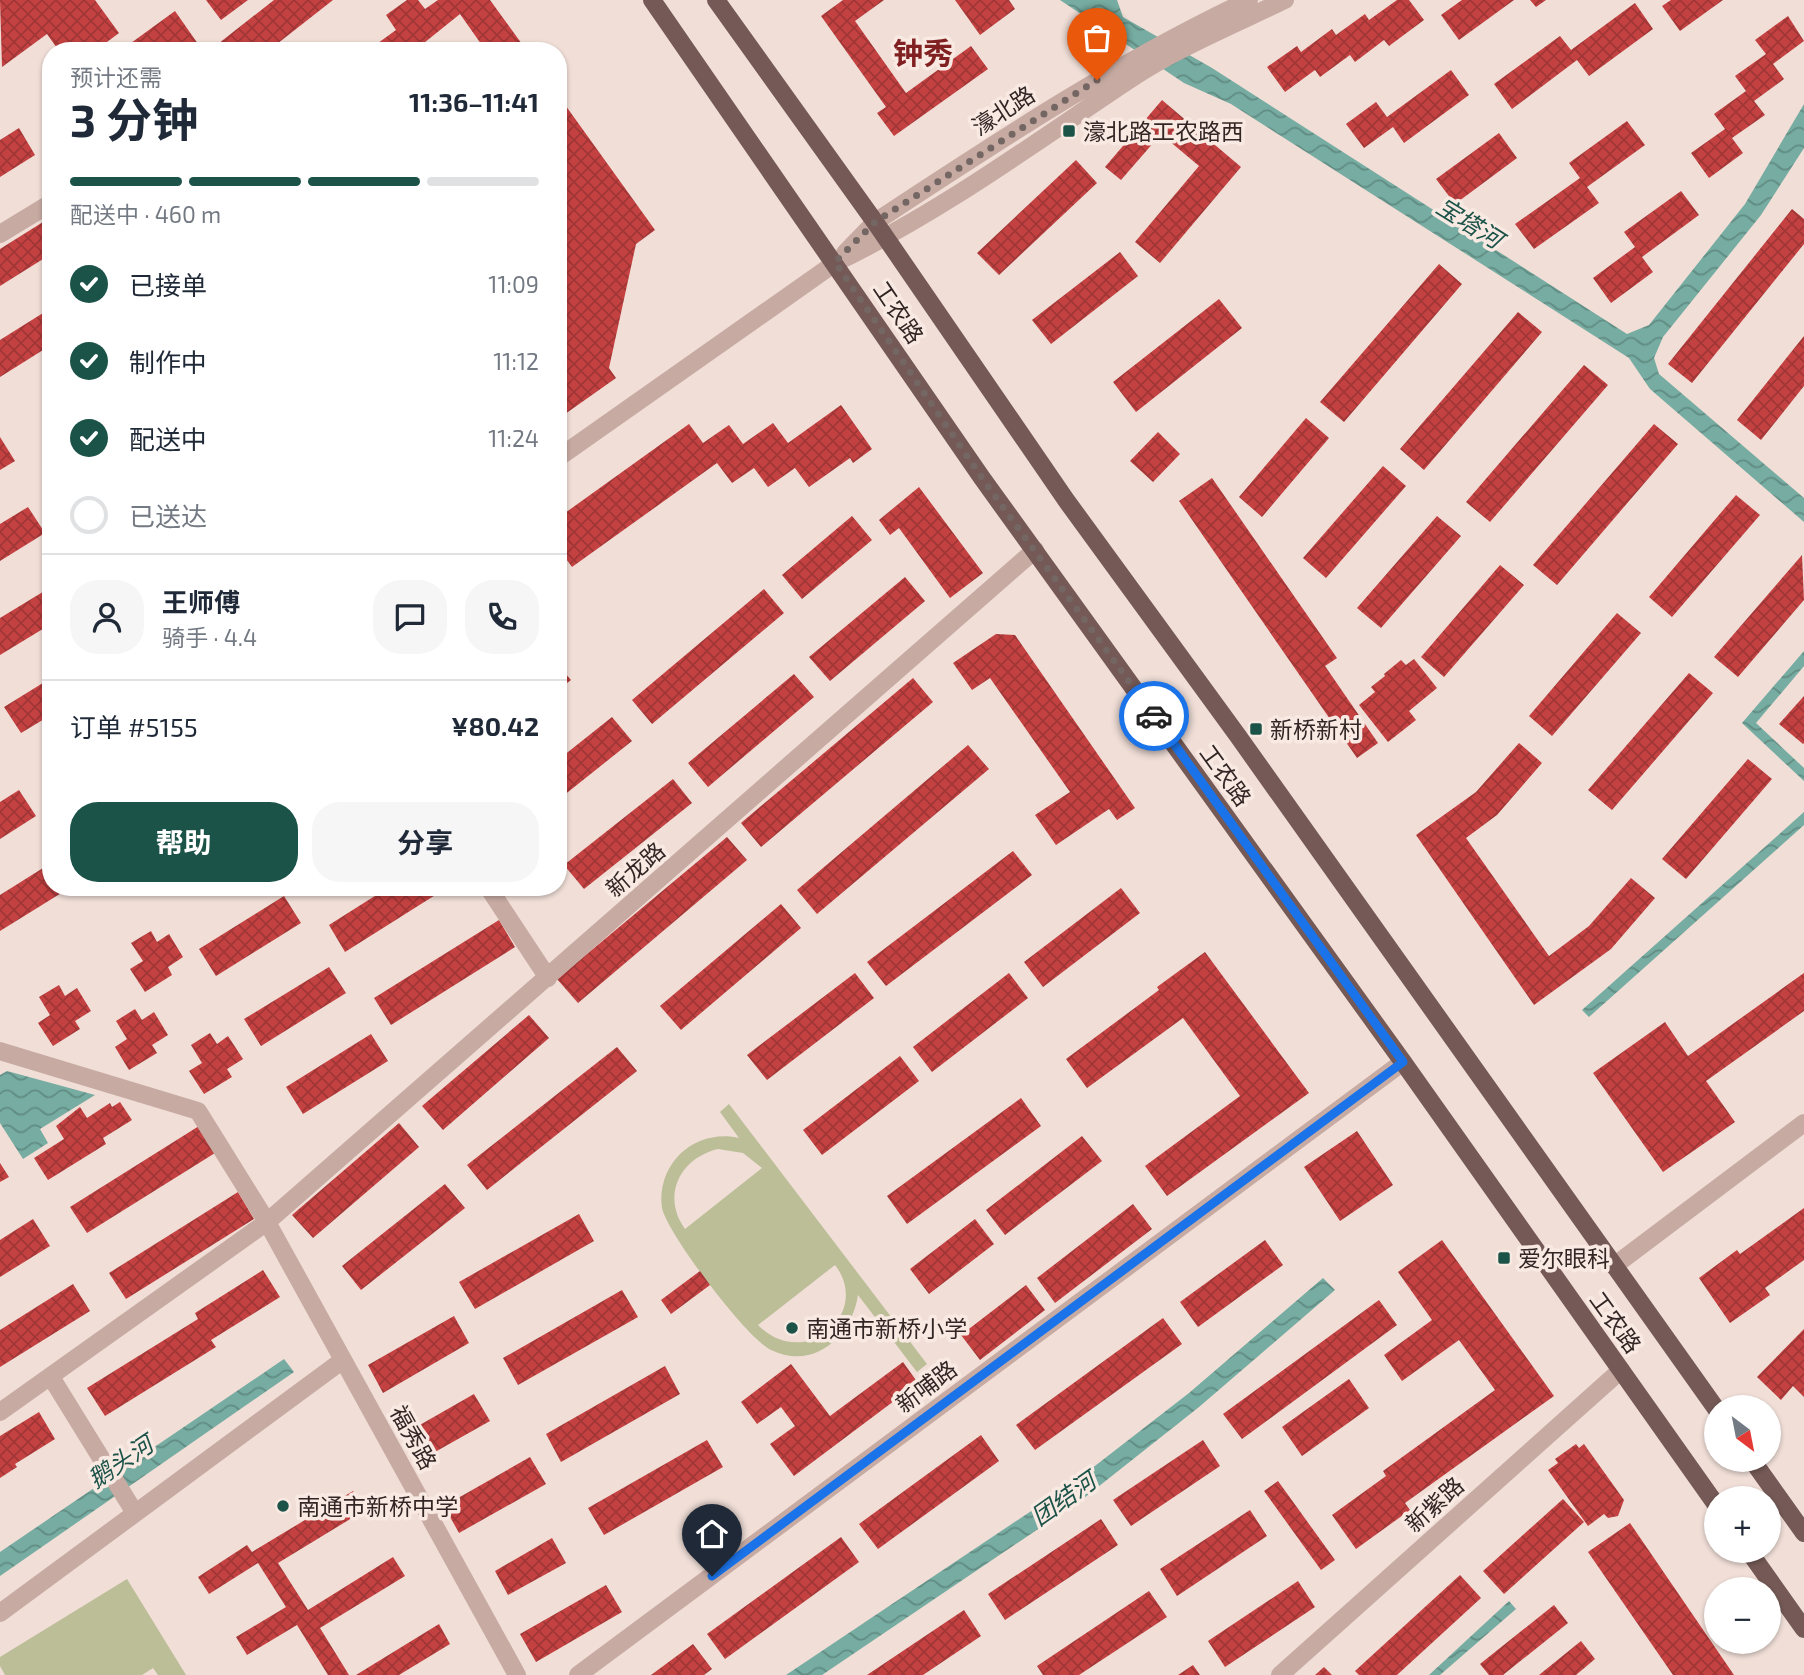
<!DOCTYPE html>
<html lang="zh">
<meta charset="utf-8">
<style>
:root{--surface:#fff;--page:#f6f6f7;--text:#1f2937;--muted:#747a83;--line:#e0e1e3;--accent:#1c5349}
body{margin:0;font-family:"Exo 2","Noto Sans SC",sans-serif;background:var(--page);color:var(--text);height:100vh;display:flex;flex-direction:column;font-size:26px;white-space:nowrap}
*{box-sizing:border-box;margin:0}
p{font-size:23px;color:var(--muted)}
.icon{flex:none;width:38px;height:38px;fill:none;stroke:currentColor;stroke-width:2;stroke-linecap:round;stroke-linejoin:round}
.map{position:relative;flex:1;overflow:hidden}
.details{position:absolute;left:42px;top:42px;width:525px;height:854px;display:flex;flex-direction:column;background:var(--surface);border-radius:28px;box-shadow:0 2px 5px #0004}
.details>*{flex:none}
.needle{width:46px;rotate:148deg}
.fabs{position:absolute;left:1704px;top:1395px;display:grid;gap:14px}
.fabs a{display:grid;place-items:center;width:77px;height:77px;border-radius:50%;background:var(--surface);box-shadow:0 2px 5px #0004;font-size:35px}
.pin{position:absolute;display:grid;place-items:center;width:60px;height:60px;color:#fff;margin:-72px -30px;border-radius:50% 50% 50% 0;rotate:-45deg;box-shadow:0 0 7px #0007}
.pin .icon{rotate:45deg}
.courier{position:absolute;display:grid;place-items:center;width:70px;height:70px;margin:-35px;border:5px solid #1a73e8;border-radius:50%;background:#fff;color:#222;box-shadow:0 2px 9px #0007}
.head em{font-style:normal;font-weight:700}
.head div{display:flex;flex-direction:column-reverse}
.head{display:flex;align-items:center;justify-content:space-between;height:119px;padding:0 28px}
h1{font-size:46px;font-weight:700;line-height:52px}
.bar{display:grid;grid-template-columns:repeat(4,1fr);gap:10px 7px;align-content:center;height:84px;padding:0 28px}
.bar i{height:9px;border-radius:5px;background:var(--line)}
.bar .current{background:var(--accent)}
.bar p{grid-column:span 4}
.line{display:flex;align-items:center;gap:18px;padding:0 28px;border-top:2px solid var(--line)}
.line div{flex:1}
.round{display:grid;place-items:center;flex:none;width:74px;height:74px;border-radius:28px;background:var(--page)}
ol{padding:0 28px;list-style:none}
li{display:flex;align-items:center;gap:21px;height:77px}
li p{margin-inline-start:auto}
li .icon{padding:7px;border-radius:50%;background:var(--accent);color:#fff;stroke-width:4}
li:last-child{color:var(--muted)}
li i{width:38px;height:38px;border:4px solid var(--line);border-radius:50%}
.action{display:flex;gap:14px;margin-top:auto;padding:14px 28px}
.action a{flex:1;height:80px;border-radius:28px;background:var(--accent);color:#fff;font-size:28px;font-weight:700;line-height:80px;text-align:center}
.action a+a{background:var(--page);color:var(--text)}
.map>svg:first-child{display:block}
</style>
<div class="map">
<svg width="1804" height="1675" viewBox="0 0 1804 1675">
<defs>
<pattern id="water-waves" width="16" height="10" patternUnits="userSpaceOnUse" patternTransform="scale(1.75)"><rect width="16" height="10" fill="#76aca1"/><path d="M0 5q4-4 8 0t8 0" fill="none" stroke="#618c83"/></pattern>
<pattern id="building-cross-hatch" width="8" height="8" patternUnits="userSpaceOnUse" patternTransform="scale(1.75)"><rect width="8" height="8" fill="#c44141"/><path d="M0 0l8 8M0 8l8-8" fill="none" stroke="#a03636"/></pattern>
</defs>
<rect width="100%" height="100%" fill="#f0ded7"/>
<path fill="#bbbe97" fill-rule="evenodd" d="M729,1104L927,1364L917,1372L858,1295C852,1336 814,1371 771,1350C747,1339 667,1233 662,1208C659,1188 666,1168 680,1154C696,1139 718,1133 739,1138L720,1112ZM718,1149L743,1153L762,1168L685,1229C661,1196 680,1158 718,1149ZM835,1265C873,1314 803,1372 758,1325Z
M127,1579L186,1675H158L153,1668L142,1675H5L0,1666V1657Z"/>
<path fill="url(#water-waves)" d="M1060,0H1117L1123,17L1212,68L1627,334L1649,325L1745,204L1804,104V148L1761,215L1663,337L1654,358L1659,374L1804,498V522L1650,389L1629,358L1231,104L1184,83Z
M1804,651V666L1756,723L1804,768V781L1742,723Z
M1804,812V825L1589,1017L1582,1010Z
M7,1071L95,1095L40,1129L48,1143L23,1159L0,1123V1075Z
M1323,1278L1335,1290L1199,1407L1084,1498L822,1675H786L1073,1483L1189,1393Z
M284,1359L294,1372L0,1576V1552Z
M1509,1601L1516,1609L1440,1675H1429Z"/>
<path fill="url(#building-cross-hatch)" d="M0,0H95L119,33L95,51H59L47,34L2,67Z
M206,0H248L221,20Z
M274,0H333L268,51H209Z
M407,0H418L425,9L438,0H490L527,51H486L460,14L419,47L417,44L408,51H367L396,30L386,15Z
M843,0H884L855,21L906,93L971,46L988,69L894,136L877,113L886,107L821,16Z
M955,0H1009L1015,9L980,35Z
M1397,0H1409L1424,20L1389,46L1384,40L1355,62L1350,55L1320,77L1315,70L1285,92L1267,67L1297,46L1301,52L1332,29L1336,35L1365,14L1369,20Z
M1462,0H1514L1459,40L1441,15Z
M1530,0H1546L1536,7Z
M1671,0H1723L1680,31L1662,6Z
M1635,3L1653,29L1589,76L1577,60L1512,109L1494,84L1560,36L1571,50Z
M175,11L203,51H120Z
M1788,16L1804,41L1773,64L1784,79L1754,101L1765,115L1732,138L1743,153L1709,178L1691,153L1725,129L1714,114L1746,91L1735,76L1766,54L1755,40Z
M1451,70L1469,95L1404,143L1393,127L1364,148L1346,124L1376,102L1387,117Z
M558,95L655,230L636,244L609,368L616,378L558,419Z
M1162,100L1241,167L1160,263L1135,242L1199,166L1161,134L1121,180L1105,167Z
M1627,121L1645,145L1587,187L1599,203L1534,249L1515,224L1580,178L1569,163Z
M19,128L35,155L0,177V140Z
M1499,133L1517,158L1455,204L1436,179Z
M1076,160L1097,183L999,275L977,253Z
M1681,191L1699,215L1642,257L1653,272L1611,303L1593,278L1635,247L1624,232Z
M1792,209L1804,219V244L1692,383L1668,364Z
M51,217V254L0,286V249Z
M1120,252L1138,276L1051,344L1032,320Z
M1439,264L1462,284L1344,422L1320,402Z
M1219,299L1242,328L1136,412L1113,382Z
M51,308V345L0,377V340Z
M1518,312L1542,332L1424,470L1400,449Z
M1804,336V386L1761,440L1737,420Z
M1584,365L1608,385L1490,522L1466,502Z
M841,405L872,449L853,463L850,458L809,487L795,468L768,487L754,468L732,483L717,463L572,567L558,548V518L689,424L703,443L729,425L743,444L773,423L788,443Z
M1306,418L1329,438L1262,517L1239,497Z
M1654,424L1678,444L1557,585L1533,565Z
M1158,432L1180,454L1153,482L1130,461Z
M0,437L15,461L0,470Z
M1383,466L1406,486L1326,578L1303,558Z
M1212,478L1337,658L1325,666L1378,743L1357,758L1179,501Z
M919,487L983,573L950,598L899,528L890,535L879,520Z
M1736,495L1760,515L1672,617L1649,597Z
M28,507L45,533L0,561V524Z
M852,516L872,540L802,599L782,575Z
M1437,516L1461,536L1381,628L1357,608Z
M1802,555L1804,600L1738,677L1714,657Z
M1500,565L1524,585L1444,677L1421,657Z
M905,577L925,601L830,681L809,657Z
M51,587V624L0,655V618Z
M764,589L784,613L652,724L632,700Z
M1617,613L1641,633L1552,736L1529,716Z
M996,634L1015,635L1135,808L1117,820L1109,809L1056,845L1035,815L1070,792L990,678L972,690L953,663Z
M1414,659L1437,688L1409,711L1416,720L1388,742L1359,705L1375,692L1371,687L1385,676L1384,674L1401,660L1406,665Z
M558,665L571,680L558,690Z
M1689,673L1713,693L1612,810L1588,790Z
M794,674L814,697L708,787L688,763Z
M51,678V715L21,733L4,707Z
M913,678L933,702L761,847L741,823Z
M1804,696V743L1803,744L1779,724Z
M612,717L632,741L558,800V760Z
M1519,743L1542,763L1497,815L1466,838L1549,956L1589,926L1631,878L1655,898L1611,949L1534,1005L1416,835L1476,792Z
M968,745L989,769L817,914L797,890Z
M1748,759L1772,779L1686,879L1662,859Z
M51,771V789L42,776Z
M673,779L692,803L584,889L564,865Z
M19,790L36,816L0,839V802Z
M727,837L747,860L578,1003L557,979Z
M1013,851L1032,875L886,986L867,962Z
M51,863V887H71L0,931V895Z
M389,887H448L345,952L329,925Z
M1121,888L1140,913L1043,987L1024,962Z
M284,896L301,923L216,976L199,949Z
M781,904L801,928L681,1030L660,1006Z
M499,920L515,947L391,1025L374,998Z
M151,931L157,942L169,934L183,957L168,967L172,975L145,992L130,969L143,961L131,943Z
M1205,952L1309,1093L1167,1196L1145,1166L1240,1096L1183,1018L1087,1088L1066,1059L1159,990L1157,987Z
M329,967L346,993L261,1046L244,1019Z
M855,973L874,998L767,1080L747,1055Z
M1009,973L1028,998L932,1072L913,1047Z
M1804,973V1011L1706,1081L1735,1122L1663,1172L1593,1073L1665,1022L1688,1056Z
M59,985L65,996L77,988L91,1011L75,1021L80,1029L53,1046L38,1023L50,1015L39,997Z
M135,1009L142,1020L154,1012L168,1035L152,1045L157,1053L129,1070L115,1047L127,1039L116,1021Z
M529,1015L549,1038L443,1130L422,1106Z
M210,1033L217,1044L228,1036L243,1059L227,1069L232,1077L204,1094L189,1071L202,1063L191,1045Z
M371,1034L388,1061L303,1114L286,1087Z
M617,1047L637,1071L487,1190L467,1165Z
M900,1056L919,1081L822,1155L803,1130Z
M1021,1098L1041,1126L907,1224L887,1196Z
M120,1102L132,1120L103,1138L106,1144L48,1180L34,1158L64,1139L56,1126L80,1107L87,1118L110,1103L112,1107Z
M399,1123L419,1147L313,1238L292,1215Z
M199,1126L215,1153L87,1233L70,1207Z
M1357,1131L1393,1185L1340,1221L1304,1167Z
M1082,1136L1102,1161L1005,1235L986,1210Z
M0,1163L9,1177L0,1182Z
M445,1184L465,1208L361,1290L342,1266Z
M238,1192L254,1219L126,1299L109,1273Z
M1133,1204L1152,1229L1055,1303L1037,1278Z
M1804,1208V1260L1765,1288L1770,1295L1730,1323L1699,1278L1737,1250L1740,1254Z
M579,1214L594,1241L475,1309L459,1282Z
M33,1219L50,1246L0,1277V1240Z
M975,1219L994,1244L929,1294L910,1269Z
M1265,1240L1283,1265L1198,1327L1180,1302Z
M1442,1240L1554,1396L1405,1503L1410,1510L1356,1549L1332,1515L1386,1476L1383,1471L1495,1390L1459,1340L1402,1381L1384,1355L1432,1320L1398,1272Z
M263,1270L280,1297L211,1340L216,1347L105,1416L87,1388L198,1319L195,1313Z
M700,1271L710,1285L671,1314L661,1300Z
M73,1284L90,1311L0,1367V1330Z
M1026,1285L1045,1310L980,1360L961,1335Z
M622,1290L638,1317L518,1385L503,1358Z
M1379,1300L1397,1325L1242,1439L1223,1414Z
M454,1316L469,1343L383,1393L368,1365Z
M1163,1318L1182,1344L1035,1450L1016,1425Z
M1804,1329V1397L1793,1386L1781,1400L1757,1377Z
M903,1362L918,1383L794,1476L770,1444L795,1426L781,1407L757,1424L741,1402L791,1364L830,1416Z
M665,1366L680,1394L561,1462L546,1434Z
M1349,1379L1369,1408L1302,1456L1282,1427Z
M474,1394L490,1421L419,1461L404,1434Z
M39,1412L55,1439L15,1464L17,1467L0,1478V1436Z
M981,1435L999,1461L878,1549L859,1524Z
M707,1440L723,1467L604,1535L588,1508Z
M1203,1440L1220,1466L1131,1526L1113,1500Z
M1576,1444L1579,1448L1584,1444L1624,1500L1618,1516L1608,1518L1604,1514L1588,1526L1548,1470L1558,1463L1555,1459Z
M530,1457L546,1484L459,1533L444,1506Z
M1278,1481L1335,1560L1321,1570L1264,1491Z
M353,1491L365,1510L278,1563L308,1610L393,1557L405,1576L320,1628L349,1675H328L297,1625L247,1655L236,1637L286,1607L258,1563L209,1594L198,1577L247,1545L252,1552Z
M1563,1499L1584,1522L1504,1594L1483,1571Z
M1250,1510L1267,1536L1177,1596L1160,1569Z
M1101,1519L1118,1545L1005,1620L988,1594Z
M1630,1523L1734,1675H1673L1588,1552Z
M841,1537L859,1562L725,1659L707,1634Z
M552,1538L566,1563L508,1595L495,1571Z
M1460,1575L1481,1598L1397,1675H1359L1355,1671Z
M1298,1581L1315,1607L1225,1667L1208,1641Z
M606,1585L622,1612L536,1662L520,1634Z
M1149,1591L1167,1617L1079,1675H1043L1037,1666Z
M1554,1605L1568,1623L1503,1675H1489L1480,1664Z
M964,1610L981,1636L923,1675H867Z
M439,1624L450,1644L399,1675H356Z
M1581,1641L1595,1659L1576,1675H1539Z
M693,1644L712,1669L704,1675H651Z
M1193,1665L1200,1675H1178Z
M1324,1667L1332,1675H1315Z"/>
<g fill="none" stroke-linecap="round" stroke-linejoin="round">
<path stroke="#c7aba3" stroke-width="18" d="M0,234L51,203
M558,458L835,263
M488,887L548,978
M0,1051L198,1111L267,1222L517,1675
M1614,1266L1804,1123
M51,1377L135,1513
M0,1412L267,1222L1035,550
M0,1613L343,1360
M578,1675L1403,1062
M1280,1675L1621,1370"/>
<path stroke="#c7aba3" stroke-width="18" d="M845,253L875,222C997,142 1117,62 1249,0
M835,263C939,213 1033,144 1129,80C1177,48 1233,25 1285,0"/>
<path stroke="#745956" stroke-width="18" d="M652,0L982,478L1403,1062L1717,1506
M716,0L875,222L1066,500L1238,736L1717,1410
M1752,1460L1804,1533
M1748,1550L1804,1629"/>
</g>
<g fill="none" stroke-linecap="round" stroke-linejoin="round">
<path stroke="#746663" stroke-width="7" stroke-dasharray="0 12.6" d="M1097,80L875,222L835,262L982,478L1154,716"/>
<path stroke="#1a73e8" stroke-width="9" d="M712,1576L1403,1062L1154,716"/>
</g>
<g fill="#1c5349" stroke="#f8e9e2" stroke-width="2.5">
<rect x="1062" y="124" width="14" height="14" rx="3.5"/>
<rect x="1249" y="722" width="14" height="14" rx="3.5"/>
<rect x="1497" y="1251" width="14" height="14" rx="3.5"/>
<circle cx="792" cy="1328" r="7"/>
<circle cx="283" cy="1506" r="7"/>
</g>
<g text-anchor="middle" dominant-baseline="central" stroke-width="7" stroke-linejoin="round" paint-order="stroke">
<g font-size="23" fill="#322625" stroke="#f8e9e2">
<text transform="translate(1003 110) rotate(-33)">濠北路</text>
<text transform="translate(899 312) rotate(56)">工农路</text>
<text transform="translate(1226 775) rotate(54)">工农路</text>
<text transform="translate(635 869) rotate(-41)">新龙路</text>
<text transform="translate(1616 1322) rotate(54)">工农路</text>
<text transform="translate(926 1386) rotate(-37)">新哺路</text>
<text transform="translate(414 1437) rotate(61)">福秀路</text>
<text transform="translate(1434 1504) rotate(-42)">新紫路</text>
</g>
<g font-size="23" fill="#322625" stroke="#f8e9e2" text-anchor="start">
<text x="1083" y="131">濠北路工农路西</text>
<text x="1270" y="729">新桥新村</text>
<text x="1518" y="1258">爱尔眼科</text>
<text x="806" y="1328">南通市新桥小学</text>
<text x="297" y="1506">南通市新桥中学</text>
</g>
<g font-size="24" font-style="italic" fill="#1c5349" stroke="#f8e9e2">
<text transform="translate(1470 222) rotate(32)">宝塔河</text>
<text transform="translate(120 1461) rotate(-34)">鹅头河</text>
<text transform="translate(1063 1498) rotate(-35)">团结河</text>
</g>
<g font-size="30" font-weight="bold" fill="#802021" stroke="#f8e9e2">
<text x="923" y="52">钟秀</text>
</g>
</g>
</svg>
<div class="fabs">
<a><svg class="needle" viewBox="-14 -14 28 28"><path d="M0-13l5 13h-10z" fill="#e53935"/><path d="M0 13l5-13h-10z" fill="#747a83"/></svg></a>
<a>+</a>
<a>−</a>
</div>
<div class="pin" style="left:1097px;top:80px;background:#ea580c"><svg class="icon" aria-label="bag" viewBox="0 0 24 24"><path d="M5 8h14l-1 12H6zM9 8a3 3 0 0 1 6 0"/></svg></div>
<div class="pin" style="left:712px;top:1576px;background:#1f2937"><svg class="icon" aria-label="home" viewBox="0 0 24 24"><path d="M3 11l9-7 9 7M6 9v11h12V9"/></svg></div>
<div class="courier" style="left:1154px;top:716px"><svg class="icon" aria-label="car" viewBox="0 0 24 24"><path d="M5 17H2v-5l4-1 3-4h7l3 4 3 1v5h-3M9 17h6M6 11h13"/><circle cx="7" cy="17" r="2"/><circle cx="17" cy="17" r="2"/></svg></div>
<section class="details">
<div class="head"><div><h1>3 分钟</h1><p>预计还需</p></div><em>11:36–11:41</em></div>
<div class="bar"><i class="current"></i><i class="current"></i><i class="current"></i><i></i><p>配送中 · 460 m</p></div>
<ol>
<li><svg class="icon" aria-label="check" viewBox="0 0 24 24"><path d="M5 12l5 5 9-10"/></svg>已接单<p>11:09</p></li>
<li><svg class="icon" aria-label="check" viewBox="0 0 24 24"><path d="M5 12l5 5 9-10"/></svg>制作中<p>11:12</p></li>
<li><svg class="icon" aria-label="check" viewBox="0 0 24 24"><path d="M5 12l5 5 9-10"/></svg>配送中<p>11:24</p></li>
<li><i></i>已送达</li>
</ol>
<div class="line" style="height:126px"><a class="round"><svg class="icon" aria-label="person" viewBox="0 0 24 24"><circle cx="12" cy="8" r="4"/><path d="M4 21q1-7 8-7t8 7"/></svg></a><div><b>王师傅</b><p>骑手 · 4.4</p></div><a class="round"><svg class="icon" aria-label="chat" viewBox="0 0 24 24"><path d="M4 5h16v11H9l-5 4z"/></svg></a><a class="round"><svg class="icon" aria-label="phone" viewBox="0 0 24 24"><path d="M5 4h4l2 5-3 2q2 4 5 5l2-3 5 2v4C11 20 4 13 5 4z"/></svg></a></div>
<div class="line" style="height:91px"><div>订单 #5155</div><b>¥80.42</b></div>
<div class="action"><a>帮助</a><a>分享</a></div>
</section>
</div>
